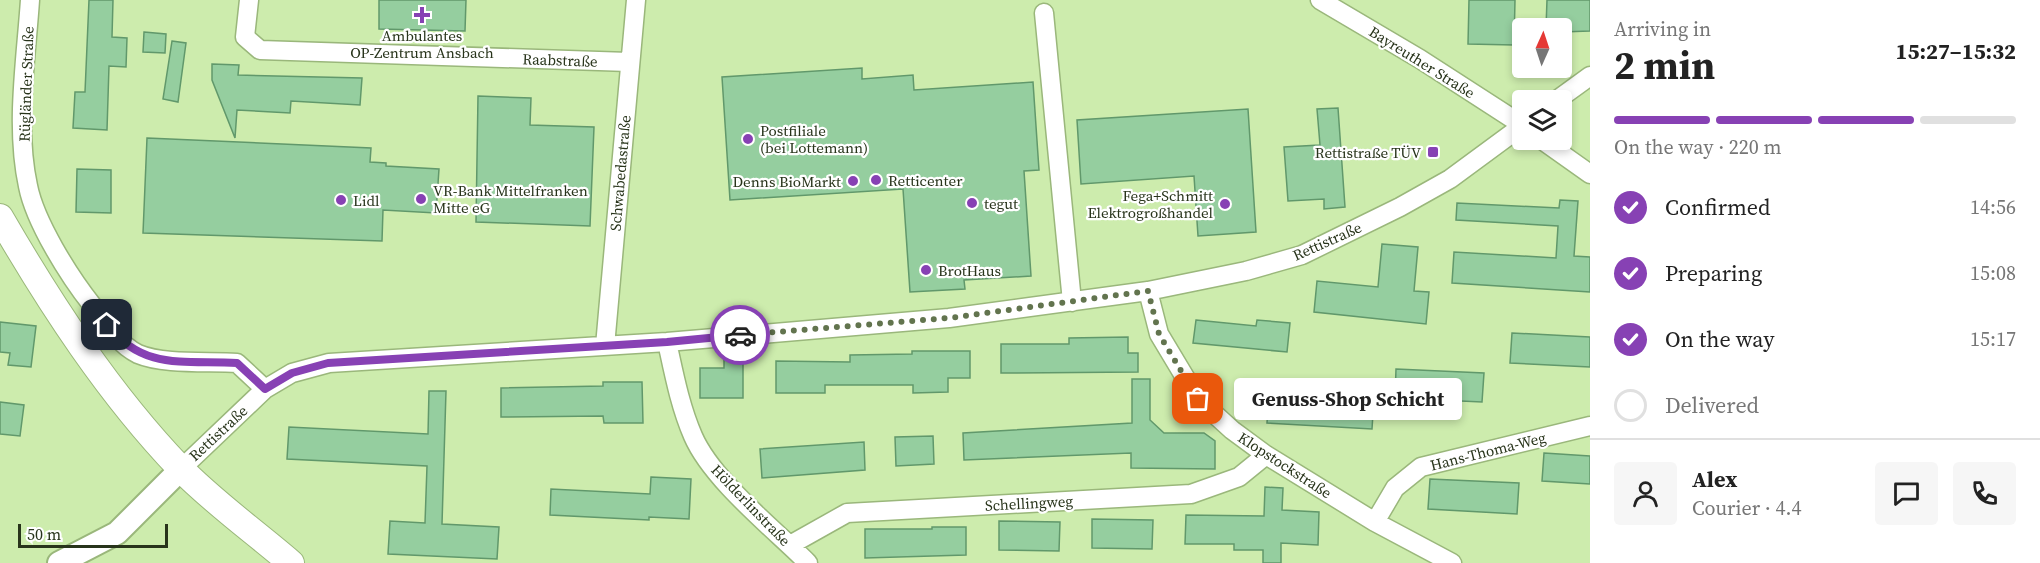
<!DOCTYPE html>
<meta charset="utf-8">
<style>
:root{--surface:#fff;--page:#f6f6f6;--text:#222;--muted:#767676;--line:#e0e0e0;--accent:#8741b4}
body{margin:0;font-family:"Source Serif 4",serif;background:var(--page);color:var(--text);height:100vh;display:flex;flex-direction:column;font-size:22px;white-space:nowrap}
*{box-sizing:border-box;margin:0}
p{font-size:20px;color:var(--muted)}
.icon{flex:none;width:33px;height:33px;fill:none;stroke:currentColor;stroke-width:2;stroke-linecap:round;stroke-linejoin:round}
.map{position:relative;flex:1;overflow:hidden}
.side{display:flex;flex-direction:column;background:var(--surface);width:450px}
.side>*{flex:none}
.needle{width:39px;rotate:3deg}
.tools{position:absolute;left:1512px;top:18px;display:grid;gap:12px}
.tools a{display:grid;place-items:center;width:60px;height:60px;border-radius:6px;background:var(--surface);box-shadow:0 3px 9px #0003;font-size:30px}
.scale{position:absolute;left:18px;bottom:15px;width:150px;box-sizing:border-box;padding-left:6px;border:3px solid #28341b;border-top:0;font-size:16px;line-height:21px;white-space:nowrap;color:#28341b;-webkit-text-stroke:4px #fff;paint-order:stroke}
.pin{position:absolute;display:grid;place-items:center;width:51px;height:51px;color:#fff;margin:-26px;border-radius:12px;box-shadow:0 3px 9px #0006}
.courier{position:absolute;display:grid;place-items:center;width:60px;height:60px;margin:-30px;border:4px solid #8741b4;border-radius:50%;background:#fff;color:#222;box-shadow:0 2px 8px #0007}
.bubble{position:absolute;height:42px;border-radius:6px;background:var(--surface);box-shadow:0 3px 9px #0003;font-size:20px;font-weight:700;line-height:42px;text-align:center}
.head em{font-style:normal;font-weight:700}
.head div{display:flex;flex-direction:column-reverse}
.head{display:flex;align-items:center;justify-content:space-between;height:102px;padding:0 24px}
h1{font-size:39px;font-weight:700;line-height:45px}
.bar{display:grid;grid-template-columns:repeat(4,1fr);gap:9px 6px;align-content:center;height:72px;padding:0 24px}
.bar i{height:8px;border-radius:4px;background:var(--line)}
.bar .active{background:var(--accent)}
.bar p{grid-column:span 4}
.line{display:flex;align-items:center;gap:15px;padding:0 24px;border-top:2px solid var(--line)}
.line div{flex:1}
.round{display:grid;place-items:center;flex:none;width:63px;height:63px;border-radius:6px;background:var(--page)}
ol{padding:0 24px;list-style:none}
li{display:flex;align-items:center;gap:18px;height:66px}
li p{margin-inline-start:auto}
li .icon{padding:6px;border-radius:50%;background:var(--accent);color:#fff;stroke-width:4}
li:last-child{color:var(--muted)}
li i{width:33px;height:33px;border:3px solid var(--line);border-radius:50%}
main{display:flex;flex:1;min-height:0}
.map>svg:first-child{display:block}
</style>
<main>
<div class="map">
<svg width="1590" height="563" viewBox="0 0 1590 563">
<rect width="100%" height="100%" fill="#cdecad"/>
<path fill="#95ce9f" stroke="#61986b" stroke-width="1.5" d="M89,0H113L112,37L127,38L126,67L109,66L107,130L73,128L75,92H85Z
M379,0H466L465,31L379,29Z
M1469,0H1515L1514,45L1468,44Z
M1547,0H1590V31L1562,32V28H1546Z
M144,32L166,34L165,53L143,52Z
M172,41L186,43L178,102L163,99Z
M212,64L239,65L238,75L362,78L360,105L291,101L290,113L237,110L235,138L212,80Z
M862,68V79L913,75L914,90L1033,82L1039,170L1024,171L1031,276L964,280L965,289L910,292L903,189L730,200L722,77Z
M478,96L531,98L530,125L594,127L590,226L476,222Z
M1338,108L1345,207L1324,209V199L1288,201L1284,147L1320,145L1317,109Z
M1248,109L1256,232L1198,236L1194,176L1081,184L1077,120Z
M147,138L371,148L370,162L386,163V166L439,169L436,213L383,210L382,241L143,233Z
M77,169L111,170V213L76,212Z
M1560,200L1578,201L1574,256L1590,257V292L1452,283L1454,252L1556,258L1558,226L1456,220L1457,203L1559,208Z
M1382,244L1418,247L1414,291L1429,292L1426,324L1314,312L1317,281L1378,287Z
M1196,320L1256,326L1257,320L1290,323L1287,352L1193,343Z
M0,322L36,326L31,367L8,365L10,353L0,352Z
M1512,333L1590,337V367L1510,363Z
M1128,337V353H1138V372L1001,373V344H1069V338Z
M912,351H970V378H948V392L913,393V385H825V393H776V361L850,362V355L912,354Z
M724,359H743V398H700V368H724Z
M1396,369L1484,373L1482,402L1395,398Z
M1132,379H1150V420L1164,433H1204L1215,441V469L1131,468V453L964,460L963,433L1132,423Z
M603,382H642L643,423H604L603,416L501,417V388L603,386Z
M429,391H446L442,524L499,527L497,559L388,554L390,521L425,523L427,466L287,459L289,427L428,434Z
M1269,392L1374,398L1372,429L1267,423Z
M0,402L24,405L20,436L0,434Z
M933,436L934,464L896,466L895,437Z
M864,442L865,470L762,478L760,449Z
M1544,453L1590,456V484L1542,481Z
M651,477L691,479L689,519L649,517V520L550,515L551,489L650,494Z
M1430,479L1519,483L1517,514L1428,509Z
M1265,487L1283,488L1282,510L1319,512L1318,545L1281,543V563H1263V550H1234V544H1185L1186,515L1264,516Z
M1092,519L1153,520L1152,549L1092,548Z
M999,521L1060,522L1059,551L999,550Z
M932,527H966V555L865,558V529H932Z"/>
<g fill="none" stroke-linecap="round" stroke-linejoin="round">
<defs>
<path id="minor" d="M30,0C26,60 15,126 28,186C35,222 69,276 92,305C105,323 118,344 138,354C164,365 209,361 237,363L265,389
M249,0L245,37L260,50L629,62
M1320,0L1420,59L1522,125
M1044,13L1072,302
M1557,100L1590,76
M1542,140L1590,174
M1148,291L1159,334L1198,399L1232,430L1266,455L1375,522L1452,563
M667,342C674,374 680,406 693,436C712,480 773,528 808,563
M605,346L636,0
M181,469L265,389L292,373L329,363L667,342L949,318L1148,291L1246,271L1302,255L1400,207L1450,179L1522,126
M1375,522L1395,488L1421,467L1590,426
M790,545L847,513L1191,494L1239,477L1266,455"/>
<path id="tertiary" d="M59,563L117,533L181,469"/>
<path id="secondary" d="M0,217C51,305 109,394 180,468C213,502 255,532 291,563"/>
</defs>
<use href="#minor" stroke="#9ab77b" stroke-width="21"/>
<use href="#tertiary" stroke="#9ab77b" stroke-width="26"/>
<use href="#secondary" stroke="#9ab77b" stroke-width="28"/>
<use href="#minor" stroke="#fff" stroke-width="18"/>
<use href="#tertiary" stroke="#fff" stroke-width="22"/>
<use href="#secondary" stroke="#fff" stroke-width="26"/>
</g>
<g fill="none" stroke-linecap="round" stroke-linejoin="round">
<path stroke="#62744e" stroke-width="6" stroke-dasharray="0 10.8" d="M740,335L949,318L1148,291L1159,334L1198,399"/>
<path stroke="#8741b4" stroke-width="8" d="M107,325C144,371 184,360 237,363L265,389L292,373L328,363L667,342L740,335"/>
</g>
<g fill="#8741b4" stroke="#fff" stroke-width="2">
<path d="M419 6h6v6h6v6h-6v6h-6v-6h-6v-6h6z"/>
<circle cx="748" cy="139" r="6"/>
<rect x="1427" y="146" width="12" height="12" rx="3"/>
<circle cx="876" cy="180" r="6"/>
<circle cx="853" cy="181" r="6"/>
<circle cx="421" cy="199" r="6"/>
<circle cx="341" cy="200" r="6"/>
<circle cx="972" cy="203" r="6"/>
<circle cx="1225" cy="204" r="6"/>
<circle cx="926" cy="270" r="6"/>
</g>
<g text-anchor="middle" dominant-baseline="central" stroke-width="4.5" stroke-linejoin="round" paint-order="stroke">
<g font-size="15" fill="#28341b" stroke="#fff" text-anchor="start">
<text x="422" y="35" text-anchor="middle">Ambulantes<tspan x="422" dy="17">OP-Zentrum Ansbach</tspan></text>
<text x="760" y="130">Postfiliale<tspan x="760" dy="17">(bei Lottemann)</tspan></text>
<text x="1421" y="152" text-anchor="end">Rettistraße TÜV</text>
<text x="888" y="180">Retticenter</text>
<text x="841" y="181" text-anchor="end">Denns BioMarkt</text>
<text x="433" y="190">VR-Bank Mittelfranken<tspan x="433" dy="17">Mitte eG</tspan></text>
<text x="1213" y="195" text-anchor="end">Fega+Schmitt<tspan x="1213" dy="17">Elektrogroßhandel</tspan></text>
<text x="353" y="200">Lidl</text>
<text x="984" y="203">tegut</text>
<text x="938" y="270">BrotHaus</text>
</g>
<g font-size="15" fill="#28341b" stroke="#fff">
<text transform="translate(560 60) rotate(2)">Raabstraße</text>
<text transform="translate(1422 62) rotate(32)">Bayreuther Straße</text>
<text transform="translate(26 84) rotate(-88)">Rügländer Straße</text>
<text transform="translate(620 173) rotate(-85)">Schwabedastraße</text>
<text transform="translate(1327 241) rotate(-24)">Rettistraße</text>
<text transform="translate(218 433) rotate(-43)">Rettistraße</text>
<text transform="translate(1488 451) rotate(-14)">Hans-Thoma-Weg</text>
<text transform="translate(1285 465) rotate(33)">Klopstockstraße</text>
<text transform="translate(1029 503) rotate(-3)">Schellingweg</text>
<text transform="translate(751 505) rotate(46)">Hölderlinstraße</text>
</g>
</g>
</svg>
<div class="tools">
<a><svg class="needle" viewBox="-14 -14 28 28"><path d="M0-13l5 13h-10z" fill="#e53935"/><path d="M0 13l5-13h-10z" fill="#767676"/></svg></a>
<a><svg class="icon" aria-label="layers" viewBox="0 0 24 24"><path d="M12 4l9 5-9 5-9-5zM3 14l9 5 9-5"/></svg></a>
</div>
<div class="scale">50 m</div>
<div class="pin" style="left:1198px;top:399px;background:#ea580c"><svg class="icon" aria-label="bag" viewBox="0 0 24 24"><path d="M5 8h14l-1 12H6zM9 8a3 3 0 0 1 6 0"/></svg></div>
<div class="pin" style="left:107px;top:325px;background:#1f2937"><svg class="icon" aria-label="home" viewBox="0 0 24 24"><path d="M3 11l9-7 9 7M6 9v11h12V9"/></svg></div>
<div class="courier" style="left:740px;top:335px"><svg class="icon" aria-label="car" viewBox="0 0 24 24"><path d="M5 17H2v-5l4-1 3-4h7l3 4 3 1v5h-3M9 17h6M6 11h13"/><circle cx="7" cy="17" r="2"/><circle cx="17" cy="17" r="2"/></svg></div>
<div class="bubble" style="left:1234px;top:378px;width:228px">Genuss-Shop Schicht</div>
</div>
<section class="side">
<div class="head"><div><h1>2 min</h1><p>Arriving in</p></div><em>15:27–15:32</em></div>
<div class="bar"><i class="active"></i><i class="active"></i><i class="active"></i><i></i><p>On the way · 220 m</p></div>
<ol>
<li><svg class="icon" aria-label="check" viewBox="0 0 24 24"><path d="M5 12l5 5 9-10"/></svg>Confirmed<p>14:56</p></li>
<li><svg class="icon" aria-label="check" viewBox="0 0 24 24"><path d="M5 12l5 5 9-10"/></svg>Preparing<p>15:08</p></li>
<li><svg class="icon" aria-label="check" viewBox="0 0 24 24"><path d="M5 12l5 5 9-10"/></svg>On the way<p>15:17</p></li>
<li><i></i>Delivered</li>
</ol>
<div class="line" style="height:108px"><a class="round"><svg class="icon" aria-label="person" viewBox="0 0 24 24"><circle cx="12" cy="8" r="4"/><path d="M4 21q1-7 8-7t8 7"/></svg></a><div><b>Alex</b><p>Courier · 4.4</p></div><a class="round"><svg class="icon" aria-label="chat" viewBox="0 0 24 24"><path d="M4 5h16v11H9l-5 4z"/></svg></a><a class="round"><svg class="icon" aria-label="phone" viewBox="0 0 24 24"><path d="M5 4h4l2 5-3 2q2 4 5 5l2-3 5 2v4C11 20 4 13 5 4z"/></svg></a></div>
</section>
</main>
